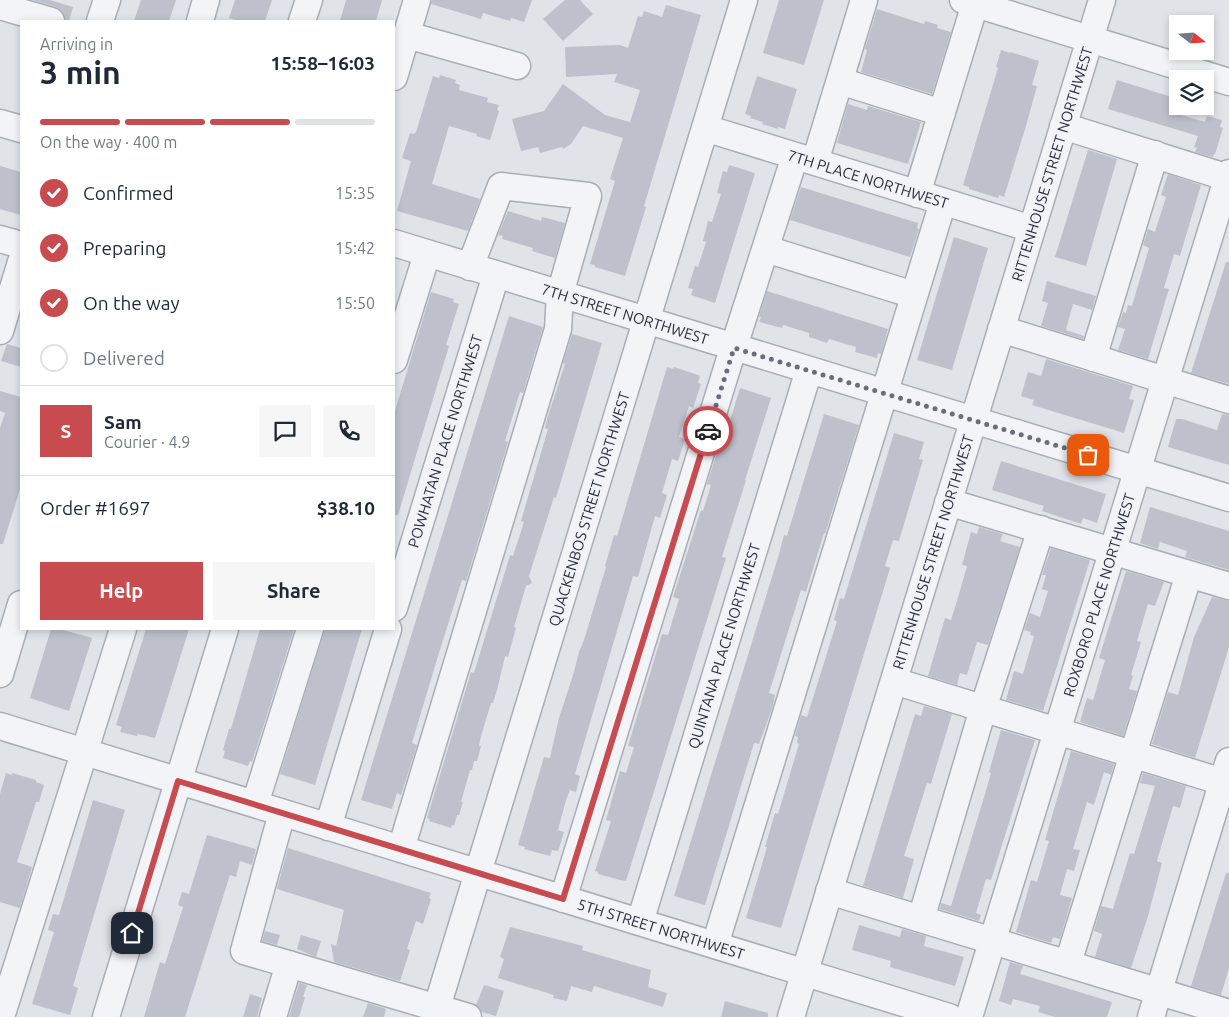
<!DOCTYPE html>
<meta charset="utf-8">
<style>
:root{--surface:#fff;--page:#f6f6f7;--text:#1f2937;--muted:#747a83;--line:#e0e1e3;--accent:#c84b4f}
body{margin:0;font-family:Ubuntu,sans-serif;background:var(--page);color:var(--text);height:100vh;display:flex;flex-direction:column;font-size:19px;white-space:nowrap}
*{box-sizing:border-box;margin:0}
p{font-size:16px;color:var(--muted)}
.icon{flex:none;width:28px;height:28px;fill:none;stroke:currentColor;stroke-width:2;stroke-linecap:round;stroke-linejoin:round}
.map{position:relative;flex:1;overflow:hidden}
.side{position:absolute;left:20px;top:20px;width:375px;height:610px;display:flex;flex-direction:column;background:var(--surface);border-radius:0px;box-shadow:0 2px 8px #0003}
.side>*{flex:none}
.needle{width:32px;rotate:107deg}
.controls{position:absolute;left:1169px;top:15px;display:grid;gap:10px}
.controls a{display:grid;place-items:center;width:45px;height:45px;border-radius:0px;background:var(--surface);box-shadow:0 2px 8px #0003;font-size:25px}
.pin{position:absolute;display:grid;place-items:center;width:42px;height:42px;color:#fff;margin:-21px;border-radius:10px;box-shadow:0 2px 8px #0006}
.courier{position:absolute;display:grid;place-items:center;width:50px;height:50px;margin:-25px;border:4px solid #c84b4f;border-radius:50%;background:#fff;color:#222;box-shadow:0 1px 6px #0007}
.summary em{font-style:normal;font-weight:700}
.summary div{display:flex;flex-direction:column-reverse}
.summary{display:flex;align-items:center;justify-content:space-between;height:85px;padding:0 20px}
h1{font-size:32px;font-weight:700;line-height:38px}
.bar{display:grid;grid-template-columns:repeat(4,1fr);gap:8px 5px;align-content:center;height:60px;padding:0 20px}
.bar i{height:6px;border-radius:4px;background:var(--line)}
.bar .active{background:var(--accent)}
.bar p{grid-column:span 4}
.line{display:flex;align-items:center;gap:12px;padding:0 20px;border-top:1px solid var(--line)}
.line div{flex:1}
.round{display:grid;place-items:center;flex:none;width:52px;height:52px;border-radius:0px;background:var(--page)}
ol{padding:0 20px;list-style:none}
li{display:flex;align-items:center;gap:15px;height:55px}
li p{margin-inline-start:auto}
li .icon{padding:5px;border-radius:50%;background:var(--accent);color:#fff;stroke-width:4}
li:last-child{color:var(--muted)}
li i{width:28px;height:28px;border:2px solid var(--line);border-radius:50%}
.action{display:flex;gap:10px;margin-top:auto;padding:10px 20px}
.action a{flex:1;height:58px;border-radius:0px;background:var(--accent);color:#fff;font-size:20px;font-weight:700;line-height:58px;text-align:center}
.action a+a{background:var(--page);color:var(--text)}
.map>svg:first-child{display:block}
</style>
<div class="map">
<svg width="1229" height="1017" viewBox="0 0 1229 1017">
<rect width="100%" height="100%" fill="#e0e3e8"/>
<path fill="#bec1cb" d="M33,0H50L73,7L69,21H66L62,11L56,7Z
M141,0H176L169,21H134Z
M235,0H272L265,21H239L229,18Z
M346,0H382L376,21H340Z
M432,0H532L524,22L511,18L510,21L483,13L481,19L431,4Z
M565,0H580L593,14L563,41L543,19Z
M779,0H824L804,65L763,53Z
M666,5L701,15L644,206L646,207L625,276L595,267V265L590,264L615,181L610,179L623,138L583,126L571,144L563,149L562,147L540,153L538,147L521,151L512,119L544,111L563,84L605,115L630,122L640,90L614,82L617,74L566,77L565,47L620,45L628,48L638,16L642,17L644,11L662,17Z
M877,9L924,24L925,21L938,25L937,28L951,32L932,94L861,72L867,50L865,49Z
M1001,50L1010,53V52L1039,61L1032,85L1037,86L1026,126L1004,197L999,195L998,198L969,189V187L963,185L998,68L996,67Z
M440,75L456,80L455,83L460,85L459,90L488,98L487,102L499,105L497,110L499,111L490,140L476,136L477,134L449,126L432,184L480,199L468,231L397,211L411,161L402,158L410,133L414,134L416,132L433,76L439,78Z
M757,76L797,89L785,129L778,127V129L762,124L763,122L750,118L751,116L745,114Z
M1117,80L1178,99V106H1180L1178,114L1205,122L1207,116L1222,120L1220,127L1223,128L1215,154H1214L1213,157L1195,152L1197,148L1194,147L1198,136L1108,109Z
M848,104L867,110L868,106L921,122L908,164L837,143Z
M1088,150L1117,159L1086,266L1055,257Z
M729,165L755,173L715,303L691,295L693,289L688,288L695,266L698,267L706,242L703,241L708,221L712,222L721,194L717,193L723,171L727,172Z
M0,166L21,172V215L0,209Z
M1168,174L1201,185L1180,256L1174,254L1164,288L1169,289L1148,359L1118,350L1125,329L1118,327L1123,312L1126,313L1128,305L1132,306L1149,248L1143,245L1148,229L1155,232L1166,197L1161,195Z
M801,187L918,223L917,228L919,229L910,257L790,220Z
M508,211L541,221L542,217L565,223L555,258L532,251L533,248L502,239L503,236L498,235Z
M954,237L988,248L952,370L917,360Z
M1226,262H1229V384L1191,373Z
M1047,281L1096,296L1092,310L1073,304L1066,330L1084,336L1083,339L1041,326L1048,303L1042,301Z
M767,291L888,329L881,354L878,353L877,358L855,352L856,347L829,339L827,343L809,337V333L783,325L782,328L759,322L761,317H759Z
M431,292L454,299L453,302L459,304L446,345L449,346L398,515H394V414Z
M509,316L543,327L523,393L520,392L505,441L508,442L466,581L462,580L438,656L412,743L417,745L401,795L397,793L392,809L361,800Z
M572,334L602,343L556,498L554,497L529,576L532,583L526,586L514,627L516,628L508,657L505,656L497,690L493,703H491L481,736L479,746H481L477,761H474L472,770H470L461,802H463L459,815H457L454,826L452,825L451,828L429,821L430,819L427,818L471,672L474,673L510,555L513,556L524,522L521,521L548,429L545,428L547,419L565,364L563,363Z
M7,344L21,348V367L1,361Z
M1046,359L1133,386L1129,399L1134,400L1124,433L1032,405L1034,400L1021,396L1028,372L1041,376Z
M667,367L673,369L674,367L698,375L700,376L698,383L701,384L693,408L689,406L679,437L685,439L678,461L672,459L662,493L667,495L660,518L655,516L638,577L633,576L575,774L580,776L576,792L570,790L566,800L558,830L564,832L558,851L552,850L550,856L524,849L525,847L518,845L544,757L550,758L559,718L574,672L579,652L584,640L606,567L605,566L614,535L617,536Z
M740,388L771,398L745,480H746L722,557L726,558L655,788L626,881L620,880L598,874V872L595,871L611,821L606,820L620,771L626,773L634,747L628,746L662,634L668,635L679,599L673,597L701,510L703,511L711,485L707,484L720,443L723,444Z
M0,391L21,397V486L3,544H0V428L5,413L0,411Z
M824,414L859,425L825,534L824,533L806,592L801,590L769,693L775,695L773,706L759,744L754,743L705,905L674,896L779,554L784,535L787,536Z
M1222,414L1229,415V465L1168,447L1176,419H1182L1217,430Z
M894,433L924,442L919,459L923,460L899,541L893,540L885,566L890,568L781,928L746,918L767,847H765L775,813L778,814L799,744L797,743L798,737L795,736L801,715L807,717L837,621L834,620L840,598L844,599Z
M1001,461L1106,494L1097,523L1083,518L1081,524L1042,511L1044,506L992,490Z
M1150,507L1229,531V570L1185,557L1187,551L1160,542L1158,549L1140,543Z
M979,527L1003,534L1000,541L1020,547L988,645L977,642L967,675L960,673L957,685L928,676L945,618L951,620L957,601L967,566L962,565L971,532L977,534Z
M1051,548L1090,560L1043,711L1006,700L1014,671L1023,674L1034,636L1030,635L1031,632L1024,630L1030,613L1040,617L1048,591L1042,589L1046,575H1042Z
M1126,571L1164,582L1155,606L1148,604L1137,641L1141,642L1131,675L1133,676L1129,689L1137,691L1123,736L1080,722L1087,698L1093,700L1105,660L1099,658Z
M1212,597L1229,601V647L1195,758L1152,744L1168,692L1178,695L1194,637Z
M51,629H60L92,638L69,711L30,698Z
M146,629H189L155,738L138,734L137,736L120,732L122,727L116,725Z
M260,629H294L252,762L250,761L248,766L223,758L225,751L223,750L229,729H231Z
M325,629H362L315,785L280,774Z
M924,706L952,714L931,784L927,783L904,856L914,859L903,898L863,886L915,714L921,716Z
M1001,730L1035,740L991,880L986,879L976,913L981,915L979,921L940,909L941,903L951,906L985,794L991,773L989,772Z
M1071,751L1114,764L1111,775L1104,772L1094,805L1087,802L1073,849L1080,850L1074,871L1067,869L1060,895L1072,898L1060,939L1053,937L1051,943L1016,932L1031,880L1037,882L1049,841L1045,840Z
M6,773L12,775V773L36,780V782L44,785L39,802H36L17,862L32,867L20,908L0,902V794Z
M1143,773L1186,786L1180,808L1173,806L1161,847L1157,861L1162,863L1148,916L1131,968L1095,957L1102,934L1094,931L1101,906L1113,909L1130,853L1134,854L1155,786L1140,783Z
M93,800L125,810L73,986L78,988L70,1015L32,1004L54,932L48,930L53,914L59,915Z
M207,835L256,849L252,865L240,861L236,877L230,875L185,1017H144L160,962L165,964L183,907L178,905L182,892L189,894Z
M288,848L431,893L429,898L431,899L423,924L416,921L407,949L410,950L400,981L334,962L331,944L336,946L344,910L277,889Z
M1226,873H1229V968L1221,995L1191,986Z
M859,925L900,937L902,929L926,936L924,946L964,957L955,986L890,967L891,961L852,950Z
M510,927L583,946L582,950L651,970L648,987L667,993L663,1007L594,986L592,992L571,986L567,1001L553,998L554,995L498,978L504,959L500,957Z
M265,931L280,935L277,945L262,941Z
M301,935L321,941L316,957L297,949Z
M1010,962L1023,966L1020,974L1112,1002L1107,1017H1055L1038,1012L1040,1006L1013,999L1011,1005L999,1001Z
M299,983L307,985L303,997H305L299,1017H289Z
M484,985L504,991L496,1016L482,1012L476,1005Z
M250,994L262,998L257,1017H243Z
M725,1001L768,1013V1017H721Z
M368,1003L386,1009L384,1017H363Z"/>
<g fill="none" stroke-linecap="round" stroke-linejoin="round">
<defs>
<path id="minor" d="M963,0L1229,82
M0,6L51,21
M100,21L107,0
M200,21L206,0
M302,21L309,0
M407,35L517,66
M394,77L417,0
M840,81L942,113
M0,123L21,129
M1063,126L1229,178
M705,128L1032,229
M815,162L864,0
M917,194L975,4
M0,239L21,245
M394,243L1229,498
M766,249L914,295
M1001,329L1229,400
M0,331L21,262
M1093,358L1155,154
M394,360L427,254
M948,502L1229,586
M394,608L496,275
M0,674L21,604
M894,681L1223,782
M0,726L949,1017
M255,804L310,629
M282,813L244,951L468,1017
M328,827L388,629
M401,849L558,329L560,294L588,196L501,186L470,267
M829,891L1229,1013
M563,899L728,365L795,156
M921,919L983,709L1041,529
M640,922L809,370
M715,945L943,202
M1068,963L1189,574
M1,1017L123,629
M106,1017L225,629
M273,1017L289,964
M434,1017L744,0
M791,1017L1102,0
M969,1017L1229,173
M1151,1017L1229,761"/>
</defs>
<use href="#minor" stroke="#a9adb5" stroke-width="29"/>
<use href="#minor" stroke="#f3f4f7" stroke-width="26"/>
</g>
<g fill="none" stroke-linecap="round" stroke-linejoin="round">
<path stroke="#6a6e7a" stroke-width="5" stroke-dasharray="0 9" d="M708,431L734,348L1088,455"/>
<path stroke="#c84b4f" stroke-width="6" d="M132,933L178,781L563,899L708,431"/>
</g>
<g text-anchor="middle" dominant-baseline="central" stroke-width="4" stroke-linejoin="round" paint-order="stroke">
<g font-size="15" fill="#2a2f3f" stroke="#f0f2f6">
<text transform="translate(1052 164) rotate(-73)">RITTENHOUSE STREET NORTHWEST</text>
<text transform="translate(868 179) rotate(17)">7TH PLACE NORTHWEST</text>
<text transform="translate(625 314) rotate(17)">7TH STREET NORTHWEST</text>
<text transform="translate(445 441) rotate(-73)">POWHATAN PLACE NORTHWEST</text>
<text transform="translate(589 509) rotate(-73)">QUACKENBOS STREET NORTHWEST</text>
<text transform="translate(933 552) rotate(-73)">RITTENHOUSE STREET NORTHWEST</text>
<text transform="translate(1099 595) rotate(-73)">ROXBORO PLACE NORTHWEST</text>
<text transform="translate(724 646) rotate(-73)">QUINTANA PLACE NORTHWEST</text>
<text transform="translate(661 929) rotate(17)">5TH STREET NORTHWEST</text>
</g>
</g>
</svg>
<div class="controls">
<a><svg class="needle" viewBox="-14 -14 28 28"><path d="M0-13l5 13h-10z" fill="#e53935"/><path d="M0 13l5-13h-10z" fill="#747a83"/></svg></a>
<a><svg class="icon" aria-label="layers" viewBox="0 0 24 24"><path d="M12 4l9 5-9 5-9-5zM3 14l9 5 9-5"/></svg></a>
</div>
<div class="pin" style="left:1088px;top:455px;background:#ea580c"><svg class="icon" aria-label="bag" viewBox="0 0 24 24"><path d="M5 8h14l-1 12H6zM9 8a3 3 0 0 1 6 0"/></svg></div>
<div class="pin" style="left:132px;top:933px;background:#1f2937"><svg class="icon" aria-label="home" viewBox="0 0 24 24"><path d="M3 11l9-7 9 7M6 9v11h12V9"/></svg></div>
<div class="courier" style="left:708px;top:431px"><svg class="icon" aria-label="car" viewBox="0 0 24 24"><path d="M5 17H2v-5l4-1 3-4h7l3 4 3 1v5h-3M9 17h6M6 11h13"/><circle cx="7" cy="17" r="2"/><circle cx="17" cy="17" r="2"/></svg></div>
<section class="side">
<div class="summary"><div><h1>3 min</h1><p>Arriving in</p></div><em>15:58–16:03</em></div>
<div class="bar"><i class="active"></i><i class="active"></i><i class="active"></i><i></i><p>On the way · 400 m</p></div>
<ol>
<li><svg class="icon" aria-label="check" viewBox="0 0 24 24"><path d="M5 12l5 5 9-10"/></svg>Confirmed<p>15:35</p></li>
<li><svg class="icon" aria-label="check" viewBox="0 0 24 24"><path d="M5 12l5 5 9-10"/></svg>Preparing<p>15:42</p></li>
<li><svg class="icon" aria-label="check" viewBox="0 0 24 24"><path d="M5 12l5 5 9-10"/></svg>On the way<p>15:50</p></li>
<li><i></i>Delivered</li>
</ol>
<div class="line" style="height:90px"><b class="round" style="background:var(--accent);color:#fff">S</b><div><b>Sam</b><p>Courier · 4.9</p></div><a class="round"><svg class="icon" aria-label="chat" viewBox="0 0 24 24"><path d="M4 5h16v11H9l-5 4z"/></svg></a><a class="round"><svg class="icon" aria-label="phone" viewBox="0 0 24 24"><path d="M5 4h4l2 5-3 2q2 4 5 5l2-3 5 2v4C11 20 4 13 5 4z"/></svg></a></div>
<div class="line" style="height:65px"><div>Order #1697</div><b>$38.10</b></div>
<div class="action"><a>Help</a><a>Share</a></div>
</section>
</div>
